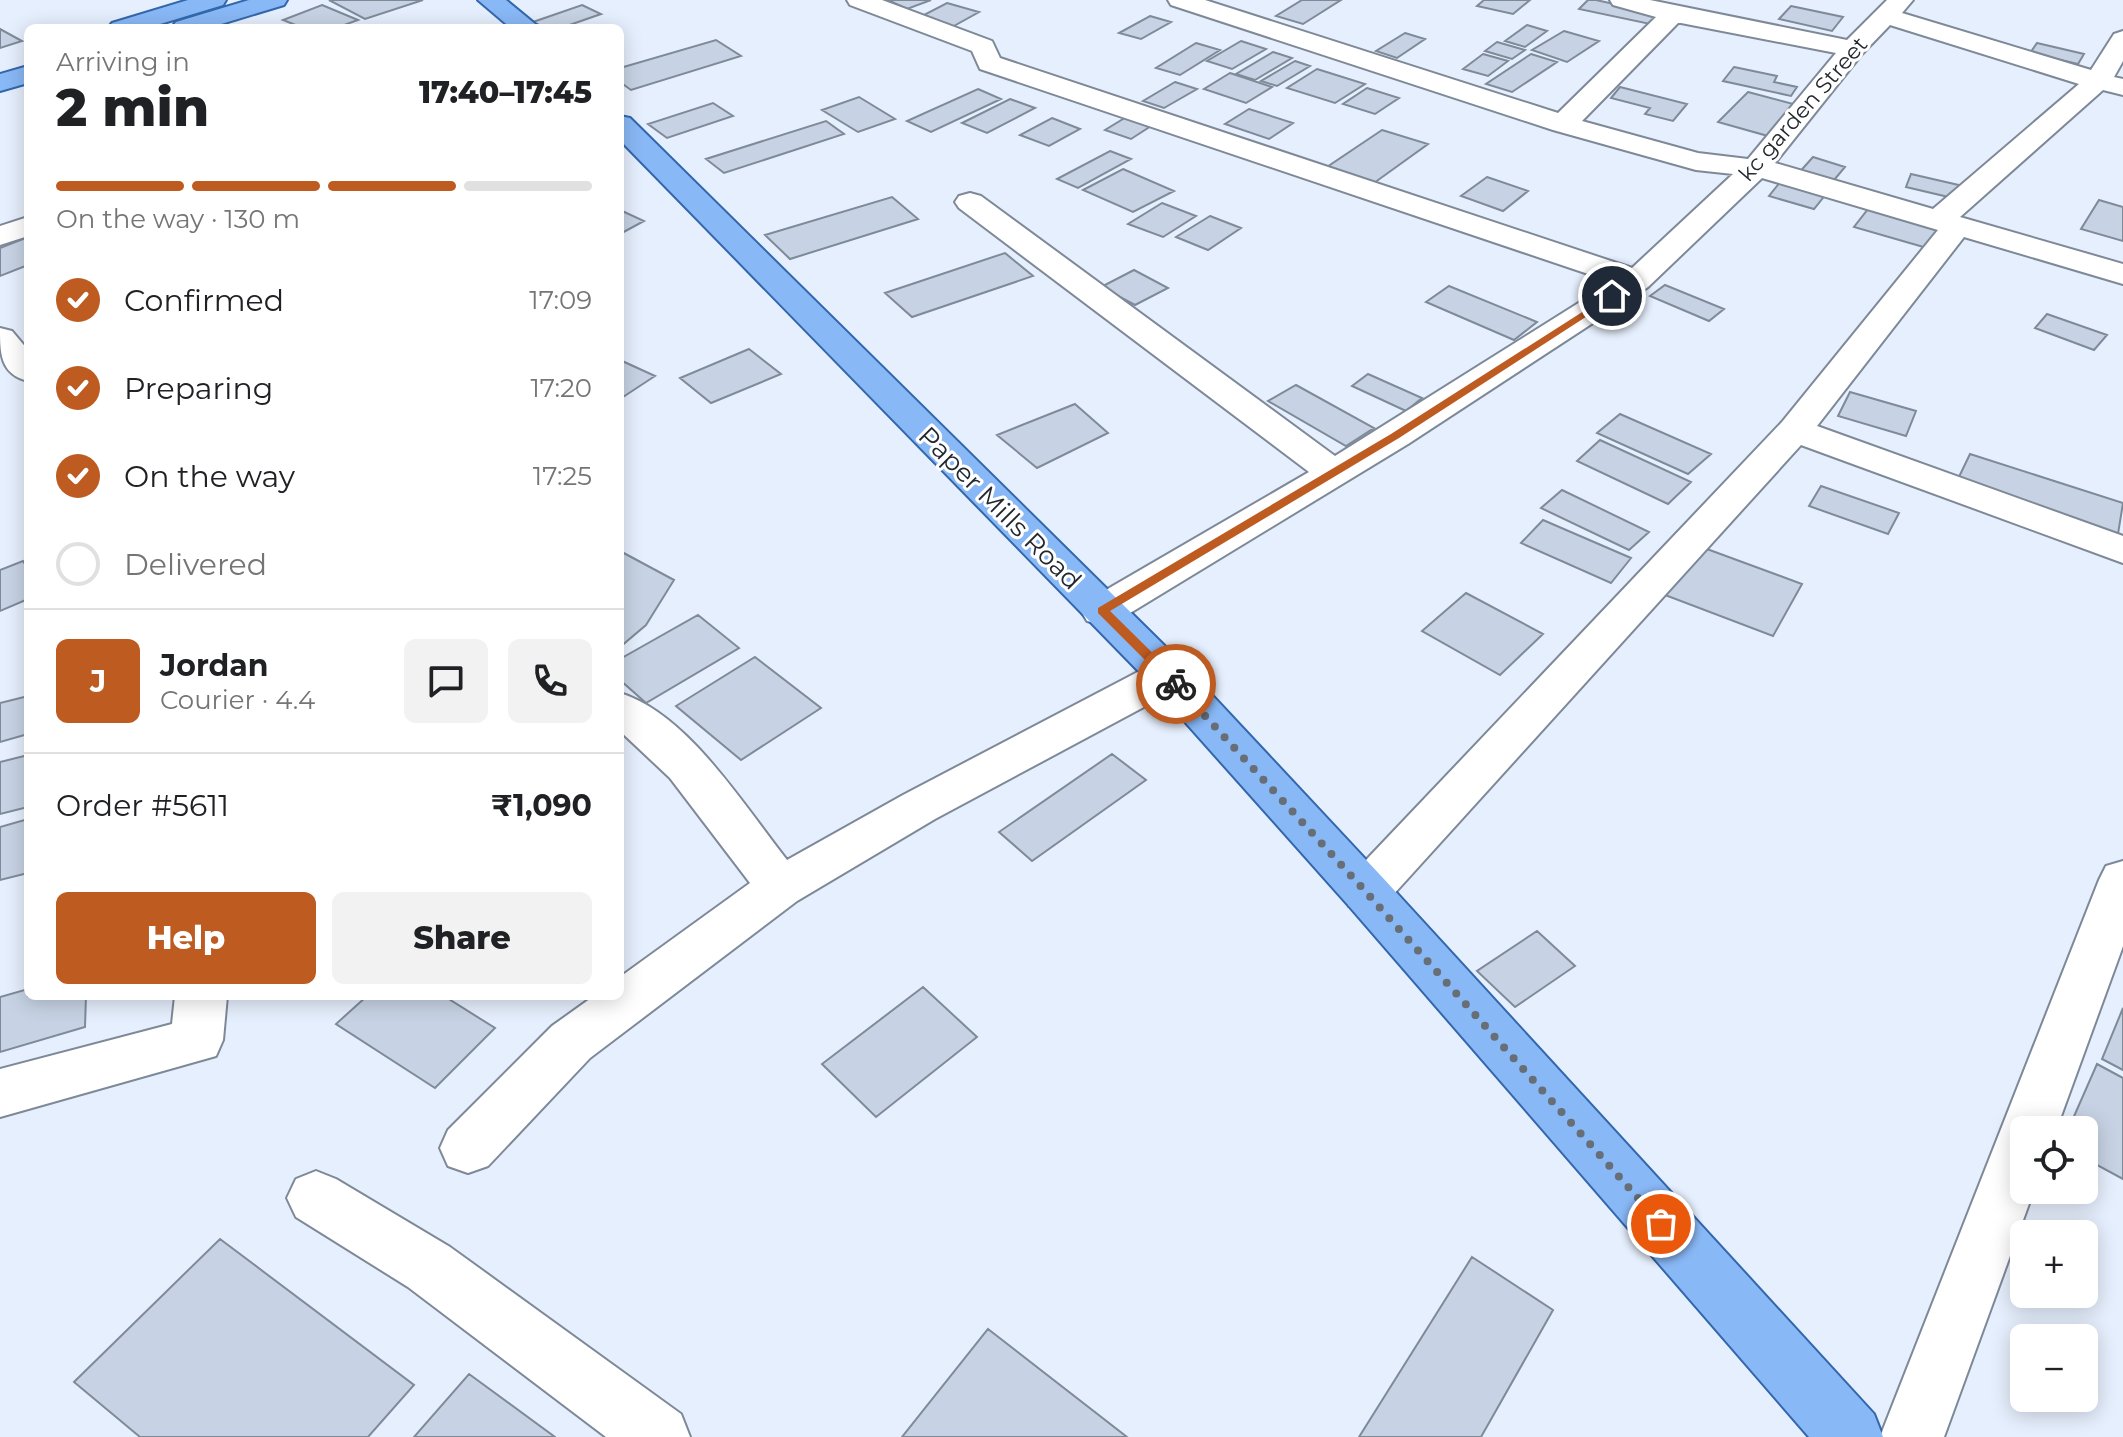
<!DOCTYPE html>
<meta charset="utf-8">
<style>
:root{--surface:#fff;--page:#f2f2f2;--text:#202124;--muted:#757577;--line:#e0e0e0;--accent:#bd5b21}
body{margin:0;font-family:Montserrat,sans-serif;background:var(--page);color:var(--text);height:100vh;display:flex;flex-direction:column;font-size:30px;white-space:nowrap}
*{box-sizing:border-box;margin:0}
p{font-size:26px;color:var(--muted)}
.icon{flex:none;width:44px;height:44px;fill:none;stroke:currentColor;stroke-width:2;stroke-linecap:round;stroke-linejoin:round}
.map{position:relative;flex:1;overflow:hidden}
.drawer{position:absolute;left:24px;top:24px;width:600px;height:976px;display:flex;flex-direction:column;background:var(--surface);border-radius:12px;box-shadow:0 4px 20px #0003}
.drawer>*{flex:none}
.tools{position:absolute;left:2010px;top:1116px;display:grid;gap:16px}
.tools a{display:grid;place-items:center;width:88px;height:88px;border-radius:12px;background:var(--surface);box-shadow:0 4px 20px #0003;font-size:40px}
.pin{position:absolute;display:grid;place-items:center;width:68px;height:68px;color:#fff;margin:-34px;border:4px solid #fff;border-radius:50%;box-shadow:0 2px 8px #0007}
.courier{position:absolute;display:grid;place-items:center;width:80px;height:80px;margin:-40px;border:6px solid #bd5b21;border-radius:50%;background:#fff;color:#222;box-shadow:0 2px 10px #0007}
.overview em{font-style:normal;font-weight:800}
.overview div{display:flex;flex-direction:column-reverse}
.overview{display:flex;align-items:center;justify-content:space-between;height:136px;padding:0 32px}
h1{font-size:52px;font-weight:800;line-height:60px}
.bar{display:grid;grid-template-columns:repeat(4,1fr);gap:12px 8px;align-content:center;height:96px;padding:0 32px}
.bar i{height:10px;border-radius:6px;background:var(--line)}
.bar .active{background:var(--accent)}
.bar p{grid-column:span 4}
.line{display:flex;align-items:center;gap:20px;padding:0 32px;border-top:2px solid var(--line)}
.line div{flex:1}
.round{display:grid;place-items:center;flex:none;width:84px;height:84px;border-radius:12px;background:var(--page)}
ol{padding:0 32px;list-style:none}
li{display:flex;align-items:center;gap:24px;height:88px}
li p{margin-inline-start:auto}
li .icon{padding:8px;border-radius:50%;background:var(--accent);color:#fff;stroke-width:4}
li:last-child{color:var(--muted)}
li i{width:44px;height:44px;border:4px solid var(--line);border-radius:50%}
.button{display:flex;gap:16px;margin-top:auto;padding:16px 32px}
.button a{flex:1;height:92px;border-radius:12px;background:var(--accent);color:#fff;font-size:32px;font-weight:800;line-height:92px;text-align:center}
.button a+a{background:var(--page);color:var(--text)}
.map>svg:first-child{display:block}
</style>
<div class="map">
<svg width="2123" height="1437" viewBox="0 0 2123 1437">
<rect width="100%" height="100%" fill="#e6effd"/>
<path fill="#c7d3e4" stroke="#7f8a99" stroke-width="2" d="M329,0H423L365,19Z
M888,0H931L907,9Z
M1302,0H1341L1303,24L1276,16Z
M1484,0H1530L1513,14L1477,6Z
M1588,0H1596L1659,14L1650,24L1579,9Z
M947,3L979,12L952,27L920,17Z
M322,5L358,20L336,28H303L283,20Z
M582,5L601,14L561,28H545L533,22Z
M1791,6L1843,17L1832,31L1779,19Z
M1150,16L1171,22L1141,39L1119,33Z
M1527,25L1547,31L1525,47L1505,41Z
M0,29L22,41L0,48Z
M1564,31L1599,41L1567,62L1532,50Z
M1405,33L1425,39L1397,58L1376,51Z
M716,40L741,56L631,90L620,82V68Z
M1241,41L1266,49L1232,69L1207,61Z
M1497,42L1525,50L1512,59L1485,51Z
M1196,43L1220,50L1180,75L1156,68Z
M2037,43L2084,54L2078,64L2030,53Z
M1273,52L1292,58L1255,80L1236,74Z
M1483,54L1508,61L1488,76L1463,69Z
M1531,54L1557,62L1512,92L1486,84Z
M1295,61L1310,66L1277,86L1261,81Z
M1734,67L1777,76L1774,82L1797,87L1791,96L1723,81Z
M1317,69L1365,84L1335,103L1287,88Z
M1230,73L1272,87L1246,103L1204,89Z
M1175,82L1197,89L1164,108L1143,101Z
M1620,87L1687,104L1673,121L1645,114L1650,108L1611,98Z
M1367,88L1399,98L1375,114L1343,104Z
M978,89L1001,99L931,132L907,121Z
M1748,92L1797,105L1768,136L1718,122Z
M859,97L895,119L858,132L822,110Z
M1010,99L1035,108L987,133L962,123Z
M713,103L733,116L667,138L648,124Z
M1249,109L1293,123L1269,139L1225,124Z
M1128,116L1154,124L1131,139L1105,130Z
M1052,118L1080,129L1049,146L1020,135Z
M826,121L844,134L724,173L706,159Z
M1382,130L1428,144L1374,183L1327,167Z
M1110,151L1131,159L1078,188L1057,179Z
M1813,157L1845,167L1829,186L1796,176Z
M1123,169L1174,191L1133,212L1083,190Z
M1911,174L1963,186L1957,199L1906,187Z
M1487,177L1528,191L1503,211L1461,196Z
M1781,181L1826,194L1814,209L1769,196Z
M892,197L918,219L790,259L765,235Z
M2099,200L2123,207V241L2081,229Z
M1162,203L1196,216L1163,237L1128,224Z
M1872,204L1950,227L1934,250L1854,227Z
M620,210L644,221L620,234Z
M1210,216L1241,228L1208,250L1176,237Z
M28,237V265L0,276V248Z
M1005,253L1033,276L912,317L885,293Z
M1134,270L1168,288L1135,305L1101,287Z
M1665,285L1724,309L1709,321L1650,296Z
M1449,286L1537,322L1514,340L1426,302Z
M2047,314L2107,335L2094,350L2035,328Z
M749,349L781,374L711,403L680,378Z
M620,360L655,376L620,399Z
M1368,374L1422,398L1406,411L1352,386Z
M1296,385L1374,428L1346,446L1268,401Z
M1850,392L1916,411L1906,436L1838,416Z
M1075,404L1108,433L1037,468L997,435Z
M1620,414L1711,454L1688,474L1597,433Z
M1600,440L1691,482L1668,504L1577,461Z
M1970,454L2123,503L2118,534L1957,481Z
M1821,486L1899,513L1888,534L1809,506Z
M1562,490L1649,532L1629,550L1541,508Z
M1543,520L1631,558L1611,583L1521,543Z
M1696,545L1802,584L1773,636L1665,595Z
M620,551L674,580L646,625L620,647Z
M23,561L28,569V599L0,611V570Z
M1466,593L1543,634L1500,675L1422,631Z
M698,615L739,648L646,703L620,680V659Z
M755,657L821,708L741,760L676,706Z
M28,696V734L0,742V703Z
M1112,754L1146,780L1032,861L999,832Z
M28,755V807L0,814V762Z
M28,819V873L0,880V827Z
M1537,931L1575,966L1515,1007L1477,971Z
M923,987L977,1037L876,1117L822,1064Z
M28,989V996H86L85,1027L0,1052V997Z
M367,996H444L495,1028L435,1088L336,1024Z
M2123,1008V1070L2102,1059Z
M2097,1064L2123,1078V1179L2084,1158V1130H2068Z
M220,1239L414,1385L368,1437H140L74,1382Z
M1472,1257L1553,1310L1481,1437H1359Z
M988,1329L1127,1437H902Z
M469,1374L555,1437H414Z"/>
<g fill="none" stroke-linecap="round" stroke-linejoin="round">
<defs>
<path id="minor" d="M847,0H882L992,41L1000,58L1632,268L1733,174L1696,170L1553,130L1171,5L1168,0H1205L1558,113L1656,17L1613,5L1610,0H1650L1847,40L1887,0H1913L1902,13L2091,70L2114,34L2123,31V61L2114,77L2123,79V95L2103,90L1960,217L2123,264V284L1964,237L1817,426L2123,536V563L1801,445L1383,906L1366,911L1349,906L1342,892L1349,878L1782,422L1938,230L1762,178L1648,287L1408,444L1117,621L1102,625L1087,621L1081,611L1087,601L1309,472L959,208L955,202L959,196L970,193L981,196L1335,456L1612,282L980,69L972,51L850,5ZM1678,23H1681L1836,53L1748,159L1698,153L1582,121ZM1890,25L2079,84L1933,209L1775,163L1862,54Z
M28,217V236L0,245V226Z
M0,328L12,331L28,350V381C0,374 0,353 0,328Z
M1168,660L1183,664L1189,675L1183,686L935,819L797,901L590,1058L488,1166L468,1173L448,1166L440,1148L448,1130L552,1026L594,996H620V977L750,883L670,778L620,731V693C688,714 744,806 787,860L903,795L1153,664Z
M2123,861V946L2056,1130H2024V1190H2034L1944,1437H1880L2099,880L2106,866Z
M175,996H227L223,1040L216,1056L0,1117V1069L172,1024Z
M316,1171L336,1179L450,1247L681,1414L690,1437H606L408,1287L296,1217L287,1198L296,1179Z"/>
<path id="major" d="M188,0H226L223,5L147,28H108L112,23Z
M249,0H287L284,5L208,28L172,27L176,22Z
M478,0H506L540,28H511Z
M28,66V83L0,91V74Z
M620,116L630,118L1183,664L1383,878L1874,1414L1883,1437H1809L1349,906L1153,686L620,140Z"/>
</defs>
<use href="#minor" stroke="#7e8998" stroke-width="4"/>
<use href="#major" stroke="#3367ac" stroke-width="4"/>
<use href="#minor" fill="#fff" fill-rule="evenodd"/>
<use href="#major" fill="#89b8f6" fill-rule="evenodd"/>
</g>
<path fill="#bd5b21" d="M1612,293L1615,298L1399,438L1110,611L1181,681V687H1172L1098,613V608L1391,434Z"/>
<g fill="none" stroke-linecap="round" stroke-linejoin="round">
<path stroke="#676e76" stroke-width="8" stroke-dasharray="0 14.4" d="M1176,684L1366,892L1661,1224"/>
</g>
<g text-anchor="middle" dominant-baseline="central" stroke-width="6" stroke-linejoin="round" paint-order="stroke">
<g font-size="22" fill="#23282e" stroke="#fff">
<text transform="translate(1803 109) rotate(-49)">kc garden Street</text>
</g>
<g font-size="26" fill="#23282e" stroke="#fff">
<text transform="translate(1000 508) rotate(45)">Paper Mills Road</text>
</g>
</g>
</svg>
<div class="tools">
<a><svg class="icon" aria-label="locate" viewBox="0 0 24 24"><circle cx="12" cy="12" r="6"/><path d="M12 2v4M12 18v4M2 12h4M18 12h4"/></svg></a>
<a>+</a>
<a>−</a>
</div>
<div class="pin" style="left:1661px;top:1224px;background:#ea580c"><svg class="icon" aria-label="bag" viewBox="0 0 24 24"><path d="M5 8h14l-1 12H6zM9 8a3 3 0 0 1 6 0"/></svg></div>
<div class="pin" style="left:1612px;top:296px;background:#1f2937"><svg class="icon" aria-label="home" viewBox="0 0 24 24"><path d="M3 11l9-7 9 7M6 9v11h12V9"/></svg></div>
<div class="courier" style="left:1176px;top:684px"><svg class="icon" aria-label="bike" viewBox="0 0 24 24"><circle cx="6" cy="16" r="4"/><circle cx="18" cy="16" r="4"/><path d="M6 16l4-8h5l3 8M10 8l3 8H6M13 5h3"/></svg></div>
<section class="drawer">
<div class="overview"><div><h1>2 min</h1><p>Arriving in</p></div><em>17:40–17:45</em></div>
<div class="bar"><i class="active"></i><i class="active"></i><i class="active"></i><i></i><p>On the way · 130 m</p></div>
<ol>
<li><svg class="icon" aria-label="check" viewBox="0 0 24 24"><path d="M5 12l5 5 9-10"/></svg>Confirmed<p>17:09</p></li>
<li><svg class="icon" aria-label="check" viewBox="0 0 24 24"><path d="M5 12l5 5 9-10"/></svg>Preparing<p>17:20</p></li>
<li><svg class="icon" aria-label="check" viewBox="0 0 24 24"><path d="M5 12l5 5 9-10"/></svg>On the way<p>17:25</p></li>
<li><i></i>Delivered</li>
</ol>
<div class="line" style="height:144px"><b class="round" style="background:var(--accent);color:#fff">J</b><div><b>Jordan</b><p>Courier · 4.4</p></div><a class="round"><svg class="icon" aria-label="chat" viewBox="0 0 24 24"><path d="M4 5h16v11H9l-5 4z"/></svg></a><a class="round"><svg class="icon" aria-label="phone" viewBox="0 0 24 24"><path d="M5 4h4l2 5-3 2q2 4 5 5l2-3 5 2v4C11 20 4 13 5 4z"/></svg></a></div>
<div class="line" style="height:104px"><div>Order #5611</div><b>₹1,090</b></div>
<div class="button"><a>Help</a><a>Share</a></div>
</section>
</div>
